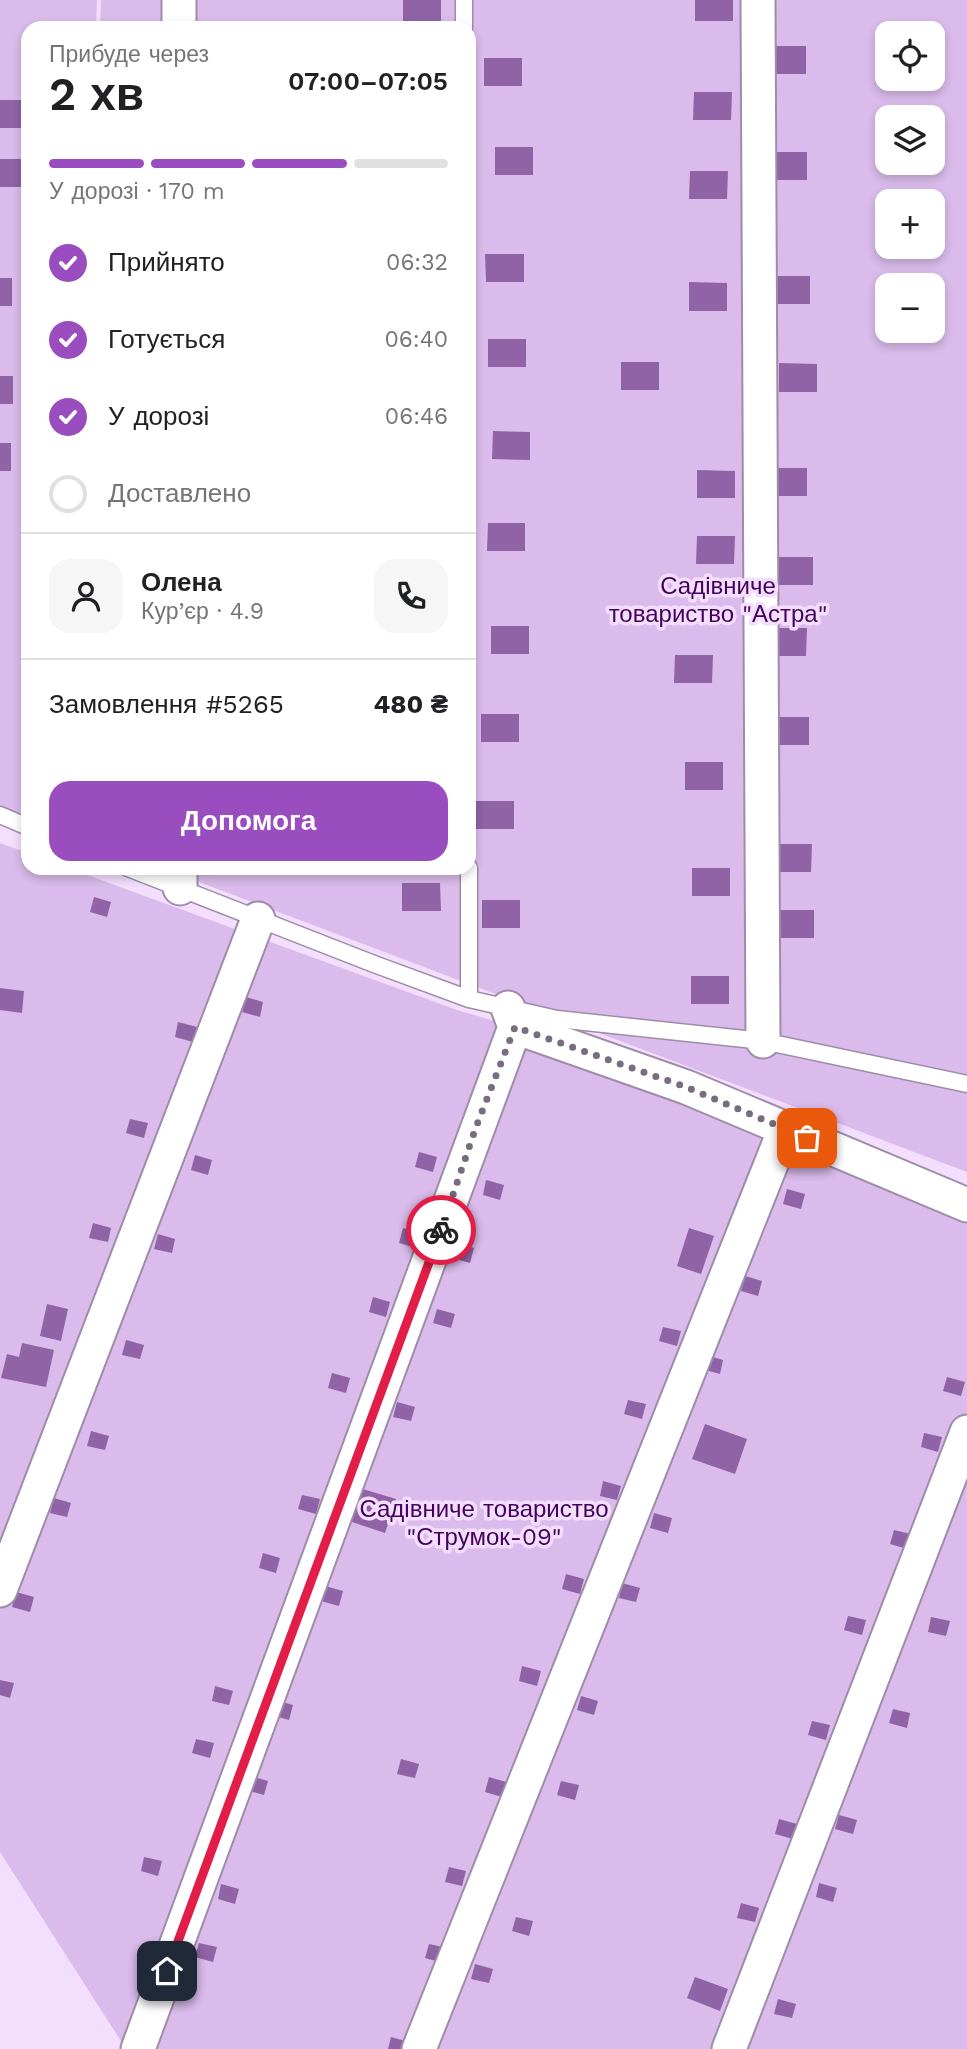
<!DOCTYPE html>
<html lang="uk">
<meta charset="utf-8">
<style>
:root{--surface:#fff;--page:#f6f6f6;--text:#202124;--muted:#757577;--line:#e0e0e0;--accent:#9a4dbf}
body{margin:0;font-family:"Work Sans",sans-serif;background:var(--page);color:var(--text);height:100vh;display:flex;flex-direction:column;font-size:26px;white-space:nowrap}
*{box-sizing:border-box;margin:0}
p{font-size:23px;color:var(--muted)}
.icon{flex:none;width:38px;height:38px;fill:none;stroke:currentColor;stroke-width:2;stroke-linecap:round;stroke-linejoin:round}
.map{position:relative;flex:1;overflow:hidden}
.drawer{position:absolute;left:21px;top:21px;width:455px;height:854px;display:flex;flex-direction:column;background:var(--surface);border-radius:21px;box-shadow:0 4px 10px #0003}
.drawer>*{flex:none}
.fabs{position:absolute;left:875px;top:21px;display:grid;gap:14px}
.fabs a{display:grid;place-items:center;width:70px;height:70px;border-radius:14px;background:var(--surface);box-shadow:0 4px 10px #0003;font-size:35px}
.pin{position:absolute;display:grid;place-items:center;width:60px;height:60px;color:#fff;margin:-30px;border-radius:14px;box-shadow:0 4px 10px #0006}
.courier{position:absolute;display:grid;place-items:center;width:70px;height:70px;margin:-35px;border:5px solid #e11d48;border-radius:50%;background:#fff;color:#222;box-shadow:0 2px 9px #0007}
.overview em{font-style:normal;font-weight:600}
.overview div{display:flex;flex-direction:column-reverse}
.overview{display:flex;align-items:center;justify-content:space-between;height:119px;padding:0 28px}
h1{font-size:46px;font-weight:600;line-height:52px}
.bar{display:grid;grid-template-columns:repeat(4,1fr);gap:10px 7px;align-content:center;height:84px;padding:0 28px}
.bar i{height:9px;border-radius:5px;background:var(--line)}
.bar .current{background:var(--accent)}
.bar p{grid-column:span 4}
.line{display:flex;align-items:center;gap:18px;padding:0 28px;border-top:2px solid var(--line)}
.line div{flex:1}
.round{display:grid;place-items:center;flex:none;width:74px;height:74px;border-radius:21px;background:var(--page)}
ol{padding:0 28px;list-style:none}
li{display:flex;align-items:center;gap:21px;height:77px}
li p{margin-inline-start:auto}
li .icon{padding:7px;border-radius:50%;background:var(--accent);color:#fff;stroke-width:4}
li:last-child{color:var(--muted)}
li i{width:38px;height:38px;border:4px solid var(--line);border-radius:50%}
.primary-button{display:flex;gap:14px;margin-top:auto;padding:14px 28px}
.primary-button a{flex:1;height:80px;border-radius:21px;background:var(--accent);color:#fff;font-size:28px;font-weight:600;line-height:80px;text-align:center}
.map>svg:first-child{display:block}
</style>
<div class="map">
<svg width="967" height="2049" viewBox="0 0 967 2049">
<rect width="100%" height="100%" fill="#f3defe"/>
<path fill="#dabbeb" fill-rule="evenodd" d="M0,0H97L96,28H28V817L0,807Z
M101,0H967V1172L162,868H469V28H100ZM887,33H933V79H887ZM887,117H933V163H887ZM887,201H933V247H887ZM887,285H933V331H887Z
M0,843L28,853V868H68L457,1010L686,1077L967,1194V2049H126L0,1852Z"/>
<path fill="#8f63a6" d="M403,0H441V28H403Z
M695,0H733V21H695Z
M767,46H806V74H768Z
M484,58H522V86H484Z
M694,92H732L731,120H693Z
M0,100H28V128H0Z
M495,147H533V175H495Z
M769,152H807V180H769Z
M0,159H28V187H0Z
M690,171H728L727,199H689Z
M485,254H524V282H486Z
M772,276H810V304H772Z
M0,278H12V306H0Z
M689,282L727,283V311H689Z
M488,339H526V367H488Z
M621,362H659V390H621Z
M779,363L817,364V392H779Z
M0,376H13V404H0Z
M493,431L530,432V460L492,459Z
M0,443H11V471H0Z
M769,468H807V496H769Z
M697,470L735,471V498H697Z
M488,523H525V551H487Z
M697,536H735L734,564H696Z
M774,557H813V585H775Z
M491,626H529V654H491Z
M769,628H807L806,656H768Z
M675,655H713L712,683H674Z
M481,714H519V742H481Z
M771,717H809V745H771Z
M685,762H723V790H685Z
M476,801H514V829H476Z
M774,844H812L811,872H773Z
M692,868H730V896H692Z
M402,883H440L441,911H402Z
M94,897L111,902L107,917L90,912Z
M482,900H520V928H482Z
M776,910H814V938H776Z
M691,976H729V1004H691Z
M0,988L24,991L22,1013L0,1010Z
M246,997L263,1002L260,1017L242,1012Z
M178,1022L197,1027L193,1042L175,1037Z
M130,1119L148,1123L144,1138L126,1133Z
M419,1152L437,1157L433,1172L415,1167Z
M195,1155L212,1160L208,1175L191,1170Z
M486,1180L504,1185L500,1200L483,1195Z
M787,1189L805,1194L801,1209L783,1204Z
M93,1223L111,1228L108,1242L89,1238Z
M403,1228L420,1233L416,1248L399,1243Z
M689,1228L714,1236L701,1274L677,1266Z
M158,1234L175,1239L172,1253L154,1249Z
M456,1243L474,1248L470,1263L452,1258Z
M745,1276L762,1281L758,1296L741,1291Z
M373,1297L390,1302L386,1317L369,1312Z
M47,1304L68,1309L61,1341L40,1336Z
M437,1309L455,1314L451,1328L433,1323Z
M663,1327L681,1331L677,1346L659,1341Z
M126,1340L144,1345L140,1359L122,1355Z
M22,1343L54,1350L46,1387L1,1378L7,1354L19,1357Z
M706,1355L723,1360L720,1374L702,1369Z
M332,1373L350,1378L346,1393L328,1388Z
M947,1377L965,1382L961,1396L943,1391Z
M628,1400L646,1404L642,1419L624,1414Z
M397,1402L415,1407L411,1421L393,1417Z
M705,1424L747,1439L735,1474L692,1459Z
M91,1431L109,1436L105,1450L87,1446Z
M924,1433L942,1437L938,1452L921,1447Z
M603,1481L621,1486L617,1500L600,1496Z
M356,1487L396,1499L385,1533L346,1520Z
M302,1495L320,1499L316,1514L298,1509Z
M54,1498L71,1503L67,1517L50,1513Z
M654,1513L672,1518L668,1533L650,1528Z
M894,1530L911,1534L907,1549L890,1544Z
M263,1553L280,1558L276,1573L259,1568Z
M566,1574L584,1579L580,1594L562,1589Z
M622,1583L640,1588L636,1602L619,1598Z
M325,1586L343,1591L339,1606L321,1601Z
M16,1592L34,1597L30,1612L12,1607Z
M848,1616L866,1620L862,1635L844,1630Z
M931,1617L950,1621L946,1636L928,1632Z
M522,1666L541,1671L537,1686L519,1681Z
M0,1680L14,1683L10,1698L0,1695Z
M215,1686L233,1691L229,1705L212,1701Z
M581,1696L598,1701L594,1715L577,1710Z
M275,1700L293,1705L289,1720L271,1715Z
M893,1709L910,1713L907,1728L889,1723Z
M812,1721L830,1725L826,1740L808,1735Z
M196,1739L214,1743L210,1758L192,1753Z
M401,1759L419,1764L415,1778L397,1774Z
M250,1776L268,1781L264,1795L246,1790Z
M489,1777L506,1782L502,1797L485,1792Z
M561,1781L579,1785L575,1800L557,1795Z
M839,1815L857,1820L853,1834L835,1829Z
M779,1819L797,1824L793,1839L775,1834Z
M144,1857L162,1861L158,1876L141,1871Z
M449,1867L466,1871L462,1886L445,1882Z
M819,1883L837,1888L833,1902L816,1897Z
M221,1884L239,1889L235,1904L218,1899Z
M741,1903L759,1908L755,1922L737,1918Z
M516,1917L533,1921L529,1936L512,1931Z
M199,1943L217,1947L213,1962L195,1957Z
M429,1944L447,1948L443,1963L425,1958Z
M475,1964L493,1969L489,1983L471,1979Z
M695,1977L728,1989L720,2011L687,1998Z
M778,1999L796,2004L792,2018L774,2014Z
M391,2037L409,2042L407,2049H388Z"/>
<g fill="none" stroke-linecap="round" stroke-linejoin="round">
<defs>
<path id="lane" d="M464,0V28
M0,815L28,827
M128,868L374,964L469,999
M469,868V999L557,1019L763,1041L967,1084"/>
<path id="street" d="M179,0V28
M758,0L763,1041
M180,868V888
M508,1008L515,1027L686,1087L967,1205
M0,1590L258,919
M138,2049L515,1027
M419,2049L785,1129
M729,2049L967,1432"/>
</defs>
<use href="#lane" stroke="#9e8ca9" stroke-width="19"/>
<use href="#street" stroke="#9e8ca9" stroke-width="37"/>
<use href="#lane" stroke="#fff" stroke-width="16"/>
<use href="#street" stroke="#fff" stroke-width="33"/>
</g>
<g fill="none" stroke-linecap="round" stroke-linejoin="round">
<path stroke="#786c7f" stroke-width="7" stroke-dasharray="0 12.6" d="M441,1230L476,1127L515,1027L686,1087L807,1138"/>
<path stroke="#e11d48" stroke-width="9" d="M167,1971L441,1230"/>
</g>
<g text-anchor="middle" dominant-baseline="central" stroke-width="7" stroke-linejoin="round" paint-order="stroke">
<g font-size="24" fill="#43025b" stroke="#f3defe">
<text x="718" y="586">Садівниче<tspan x="718" dy="28">товариство "Астра"</tspan></text>
<text x="484" y="1509">Садівниче товариство<tspan x="484" dy="28">"Струмок-09"</tspan></text>
</g>
</g>
</svg>
<div class="fabs">
<a><svg class="icon" aria-label="locate" viewBox="0 0 24 24"><circle cx="12" cy="12" r="6"/><path d="M12 2v4M12 18v4M2 12h4M18 12h4"/></svg></a>
<a><svg class="icon" aria-label="layers" viewBox="0 0 24 24"><path d="M12 4l9 5-9 5-9-5zM3 14l9 5 9-5"/></svg></a>
<a>+</a>
<a>−</a>
</div>
<div class="pin" style="left:807px;top:1138px;background:#ea580c"><svg class="icon" aria-label="bag" viewBox="0 0 24 24"><path d="M5 8h14l-1 12H6zM9 8a3 3 0 0 1 6 0"/></svg></div>
<div class="pin" style="left:167px;top:1971px;background:#1f2937"><svg class="icon" aria-label="home" viewBox="0 0 24 24"><path d="M3 11l9-7 9 7M6 9v11h12V9"/></svg></div>
<div class="courier" style="left:441px;top:1230px"><svg class="icon" aria-label="bike" viewBox="0 0 24 24"><circle cx="6" cy="16" r="4"/><circle cx="18" cy="16" r="4"/><path d="M6 16l4-8h5l3 8M10 8l3 8H6M13 5h3"/></svg></div>
<section class="drawer">
<div class="overview"><div><h1>2 хв</h1><p>Прибуде через</p></div><em>07:00–07:05</em></div>
<div class="bar"><i class="current"></i><i class="current"></i><i class="current"></i><i></i><p>У дорозі · 170 m</p></div>
<ol>
<li><svg class="icon" aria-label="check" viewBox="0 0 24 24"><path d="M5 12l5 5 9-10"/></svg>Прийнято<p>06:32</p></li>
<li><svg class="icon" aria-label="check" viewBox="0 0 24 24"><path d="M5 12l5 5 9-10"/></svg>Готується<p>06:40</p></li>
<li><svg class="icon" aria-label="check" viewBox="0 0 24 24"><path d="M5 12l5 5 9-10"/></svg>У дорозі<p>06:46</p></li>
<li><i></i>Доставлено</li>
</ol>
<div class="line" style="height:126px"><a class="round"><svg class="icon" aria-label="person" viewBox="0 0 24 24"><circle cx="12" cy="8" r="4"/><path d="M4 21q1-7 8-7t8 7"/></svg></a><div><b>Олена</b><p>Кур’єр · 4.9</p></div><a class="round"><svg class="icon" aria-label="phone" viewBox="0 0 24 24"><path d="M5 4h4l2 5-3 2q2 4 5 5l2-3 5 2v4C11 20 4 13 5 4z"/></svg></a></div>
<div class="line" style="height:91px"><div>Замовлення #5265</div><b>480 ₴</b></div>
<div class="primary-button"><a>Допомога</a></div>
</section>
</div>
